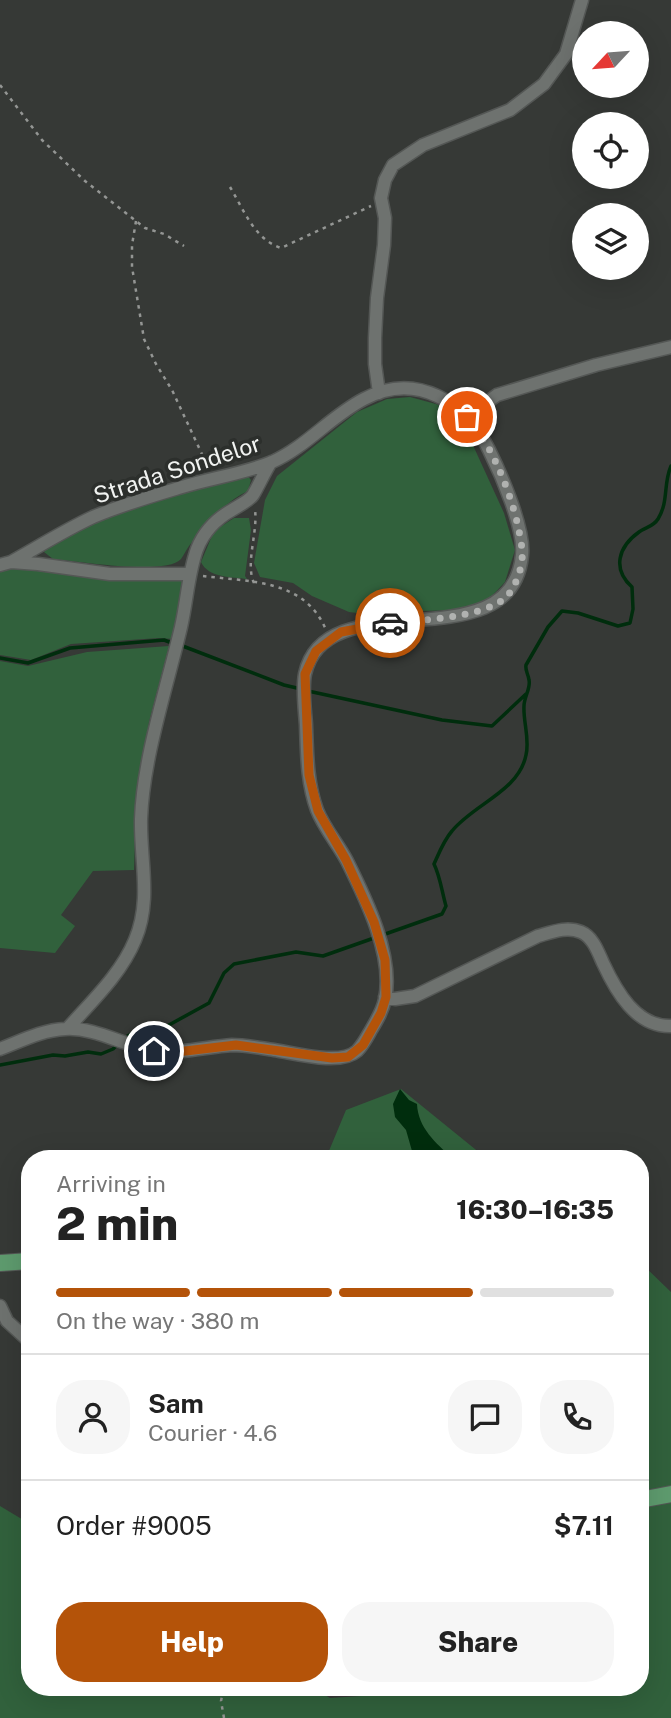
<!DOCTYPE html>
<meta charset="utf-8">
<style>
:root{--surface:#fff;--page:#f6f6f6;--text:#222;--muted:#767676;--line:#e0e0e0;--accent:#b45309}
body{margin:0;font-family:"Public Sans",sans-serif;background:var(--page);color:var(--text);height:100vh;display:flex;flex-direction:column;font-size:26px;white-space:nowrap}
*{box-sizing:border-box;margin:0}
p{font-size:23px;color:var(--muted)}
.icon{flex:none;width:38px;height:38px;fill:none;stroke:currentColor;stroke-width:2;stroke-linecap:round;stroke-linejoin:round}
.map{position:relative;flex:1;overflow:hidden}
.sheet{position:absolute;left:21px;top:1150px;width:628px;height:546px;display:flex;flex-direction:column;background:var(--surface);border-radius:28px;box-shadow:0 7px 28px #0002}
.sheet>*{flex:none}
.needle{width:46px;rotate:244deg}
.fabs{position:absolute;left:572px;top:21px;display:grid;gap:14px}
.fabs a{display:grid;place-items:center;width:77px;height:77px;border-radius:50%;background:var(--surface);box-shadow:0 7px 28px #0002;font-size:35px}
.pin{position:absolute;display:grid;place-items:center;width:60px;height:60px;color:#fff;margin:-30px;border:4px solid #fff;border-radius:50%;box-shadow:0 2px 7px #0007}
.courier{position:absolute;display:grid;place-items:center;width:70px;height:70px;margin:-35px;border:5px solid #b45309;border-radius:50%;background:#fff;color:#222;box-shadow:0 2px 9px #0007}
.summary em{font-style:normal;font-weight:800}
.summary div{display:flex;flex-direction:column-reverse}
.summary{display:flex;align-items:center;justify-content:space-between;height:119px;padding:0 35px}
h1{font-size:46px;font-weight:800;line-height:52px}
.bar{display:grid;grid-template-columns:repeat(4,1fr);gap:10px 7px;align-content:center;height:84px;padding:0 35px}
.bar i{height:9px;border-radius:5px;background:var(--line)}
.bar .selected{background:var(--accent)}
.bar p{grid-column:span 4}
.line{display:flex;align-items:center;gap:18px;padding:0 35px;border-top:2px solid var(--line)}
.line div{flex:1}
.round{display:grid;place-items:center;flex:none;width:74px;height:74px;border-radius:28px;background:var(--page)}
.button{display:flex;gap:14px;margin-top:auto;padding:14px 35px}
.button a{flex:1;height:80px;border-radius:28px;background:var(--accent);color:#fff;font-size:28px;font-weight:800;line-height:80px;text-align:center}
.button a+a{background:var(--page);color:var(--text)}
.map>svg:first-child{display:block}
</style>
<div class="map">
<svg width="671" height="1718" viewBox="0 0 671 1718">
<rect width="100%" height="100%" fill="#363936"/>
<path fill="#31613c" d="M410,397L447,407L466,430L504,513L515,550L505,582L489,599L461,610L420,611L389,607L365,614L349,612L312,596L293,583L260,577L254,563L265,500L277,476L357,412L387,399Z
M247,475L251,480L248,491C224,502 206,525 189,546C186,550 184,555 181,559C166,576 77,561 53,559L44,552L48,545L94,521L188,490Z
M234,518H249L251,530L245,576L247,579C233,577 208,578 201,562L214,531Z
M0,568H25L181,578L184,582L173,639L159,638L71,644L31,660L0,655Z
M169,646L149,722L136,806L134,870L93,871L61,915L75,926L55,953L0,948V661L28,666L87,652Z
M401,1089L486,1158H326L346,1110Z
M641,1263L671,1292V1718H0V1506L30,1524V1687H311L330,1698L437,1691L444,1687H640Z"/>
<path fill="#002d0d" d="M400,1089L409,1100L417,1104C418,1128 436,1143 452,1158H414L406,1130L395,1117L393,1104Z"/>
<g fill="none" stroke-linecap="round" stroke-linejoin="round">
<path stroke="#002d0d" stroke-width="3.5" d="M180,645L284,685L301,689
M0,658L28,663L70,648L164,640L172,643
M308,691L442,720L492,726L526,694
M124,1038L140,1029L158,1031L209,1003L224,973L234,964L296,952L323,956L442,914L446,906C442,892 440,876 434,864C439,853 444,840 452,831C474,804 519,791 526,755C530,739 523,722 524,706C524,697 531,688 529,680C528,673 525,671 526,665L548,627L562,611L578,613L618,626L630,623L633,609L632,587C612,569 618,547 639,532C646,527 653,527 658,519C669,501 663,484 671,466
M0,1065L53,1055L65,1056L88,1052L101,1054L113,1049L119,1043"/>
<defs>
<path id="minor" d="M379,393L375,364V338L377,298L384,245L385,218L381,198L385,180L393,165L423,145L510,110L544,84L566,54L582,0
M467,417L497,395L596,365L671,347
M11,562L38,564L110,574H190
M0,565L11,562C38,547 65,530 93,517C121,505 152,496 182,487C211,478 243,474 272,462C306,447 331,416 364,399C416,371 466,402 489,450C501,474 525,529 522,555C512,665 325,579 305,674C302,689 305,710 306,725C307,753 307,783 317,810C324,828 338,844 347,861C366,899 394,956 385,999C383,1010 377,1020 371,1030C367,1037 363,1045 357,1051C340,1066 295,1053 274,1050C260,1048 246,1045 232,1045C206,1047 181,1054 156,1051C125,1047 97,1027 65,1029C42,1030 21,1041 0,1049
M385,997L395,999L415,996L538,936C552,932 567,926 581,932C593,937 598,952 603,963C616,991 636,1027 671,1026
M68,1028C92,1001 121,974 135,940C152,900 140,860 141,819C143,758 167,687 181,627C187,601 188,574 197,549C204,531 216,519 232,510C238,506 249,501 253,495C259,485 264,473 271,462
M0,1306L7,1321L30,1342"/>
<path id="major" d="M0,1263L30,1261
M640,1500L671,1494"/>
</defs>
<use href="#minor" stroke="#545755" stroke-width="15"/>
<use href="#major" stroke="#545755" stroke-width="18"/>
<path stroke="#949694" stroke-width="2.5" stroke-dasharray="3.5 5" stroke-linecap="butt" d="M0,85L42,140L85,181L145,228L164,234L184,246
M230,187C244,210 254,239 281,248L371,206
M136,221L132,245V267L144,339L156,364L172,390L208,467
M203,576C250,582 305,579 326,630
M254,583C245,564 258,532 255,510
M224,1718L221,1701L224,1687"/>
<use href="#minor" stroke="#6e726f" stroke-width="12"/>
<use href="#major" stroke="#5e9b6e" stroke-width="16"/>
</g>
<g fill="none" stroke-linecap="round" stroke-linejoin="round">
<path stroke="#b0b2b0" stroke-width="7" stroke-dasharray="0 12.6" d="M390,623C420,620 482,618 505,598C516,588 524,564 522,549C517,507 495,448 467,417"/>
<path stroke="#b45309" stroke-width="9" d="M154,1051L177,1052L236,1045L332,1058L348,1057L363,1045L381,1013L386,997L385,960L374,922L346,860L318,811L309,775L305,674L316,651L341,632L390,623"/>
</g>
<g text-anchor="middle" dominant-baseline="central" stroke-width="7" stroke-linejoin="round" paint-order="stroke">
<g font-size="23" fill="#f1f3f1" stroke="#2c2f2c">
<text transform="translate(177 469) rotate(-18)">Strada Sondelor</text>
</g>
</g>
</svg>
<div class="fabs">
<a><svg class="needle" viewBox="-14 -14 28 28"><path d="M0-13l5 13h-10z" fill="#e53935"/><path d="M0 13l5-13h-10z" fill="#767676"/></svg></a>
<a><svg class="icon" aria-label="locate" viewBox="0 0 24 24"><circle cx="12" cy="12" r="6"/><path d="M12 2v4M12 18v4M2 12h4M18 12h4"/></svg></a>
<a><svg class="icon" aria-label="layers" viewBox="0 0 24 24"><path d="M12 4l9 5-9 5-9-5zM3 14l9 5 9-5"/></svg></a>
</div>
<div class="pin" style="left:467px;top:417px;background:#ea580c"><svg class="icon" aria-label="bag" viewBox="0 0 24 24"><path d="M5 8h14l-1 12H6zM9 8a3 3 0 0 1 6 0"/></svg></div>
<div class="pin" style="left:154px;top:1051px;background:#1f2937"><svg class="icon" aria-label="home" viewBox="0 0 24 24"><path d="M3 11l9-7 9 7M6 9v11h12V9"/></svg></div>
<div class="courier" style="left:390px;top:623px"><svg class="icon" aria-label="car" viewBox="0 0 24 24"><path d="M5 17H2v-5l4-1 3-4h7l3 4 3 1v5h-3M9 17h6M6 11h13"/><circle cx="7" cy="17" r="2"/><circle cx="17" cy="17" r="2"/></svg></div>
<section class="sheet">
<div class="summary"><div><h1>2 min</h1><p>Arriving in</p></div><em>16:30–16:35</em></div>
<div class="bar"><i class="selected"></i><i class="selected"></i><i class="selected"></i><i></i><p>On the way · 380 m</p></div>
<div class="line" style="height:126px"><a class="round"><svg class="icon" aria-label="person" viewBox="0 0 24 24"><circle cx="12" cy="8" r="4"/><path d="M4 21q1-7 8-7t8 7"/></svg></a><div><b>Sam</b><p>Courier · 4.6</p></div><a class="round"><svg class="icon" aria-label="chat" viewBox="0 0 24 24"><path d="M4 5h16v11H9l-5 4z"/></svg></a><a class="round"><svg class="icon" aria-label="phone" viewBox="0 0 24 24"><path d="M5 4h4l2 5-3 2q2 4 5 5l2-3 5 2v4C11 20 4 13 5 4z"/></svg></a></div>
<div class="line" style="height:91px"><div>Order #9005</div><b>$7.11</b></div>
<div class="button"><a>Help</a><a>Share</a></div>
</section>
</div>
